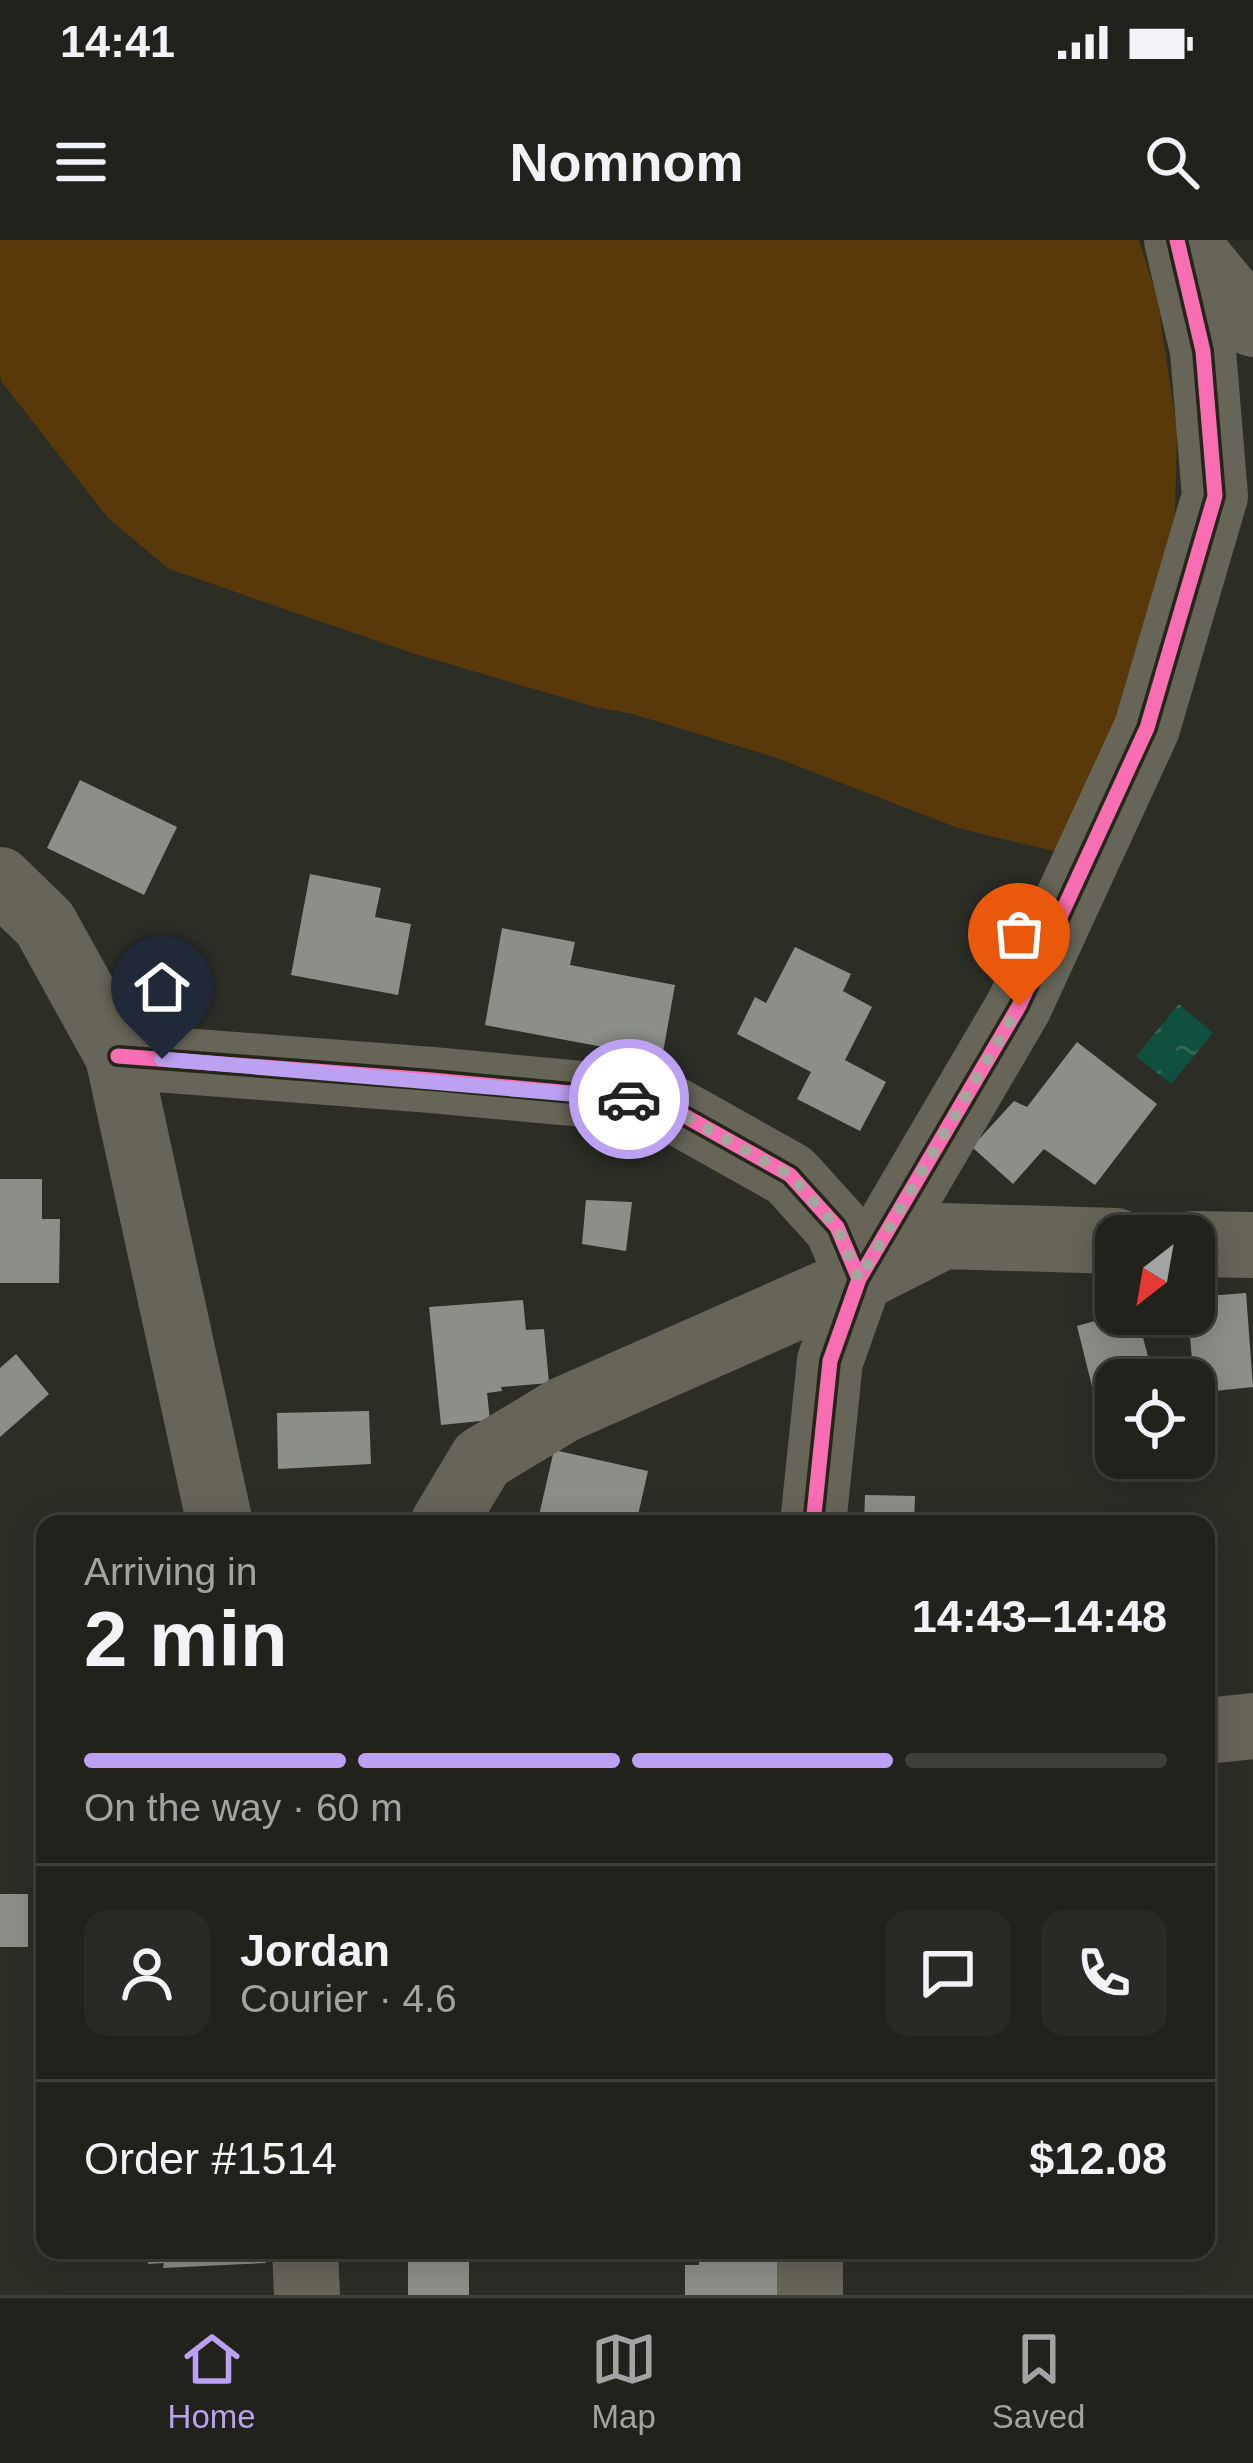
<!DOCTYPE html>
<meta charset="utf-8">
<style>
:root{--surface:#21221c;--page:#292a25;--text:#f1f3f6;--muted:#a2a4a3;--line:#3e3f3b;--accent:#bca0f2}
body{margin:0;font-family:Helvetica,sans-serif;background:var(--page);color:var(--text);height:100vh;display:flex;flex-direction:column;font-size:45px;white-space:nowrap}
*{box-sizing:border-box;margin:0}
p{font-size:39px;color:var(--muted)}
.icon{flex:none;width:66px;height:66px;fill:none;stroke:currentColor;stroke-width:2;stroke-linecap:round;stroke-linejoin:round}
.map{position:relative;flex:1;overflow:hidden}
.sheet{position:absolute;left:36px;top:1275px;width:1179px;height:744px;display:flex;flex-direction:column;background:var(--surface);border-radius:24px;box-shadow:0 6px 30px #0003,0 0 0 3px var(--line)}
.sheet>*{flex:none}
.needle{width:78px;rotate:211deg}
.tools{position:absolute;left:1095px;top:975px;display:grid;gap:24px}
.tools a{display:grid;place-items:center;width:120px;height:120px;border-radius:24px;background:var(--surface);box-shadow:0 6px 30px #0003,0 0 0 3px var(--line);font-size:60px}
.pin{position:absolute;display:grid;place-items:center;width:102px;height:102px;color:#fff;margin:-123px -51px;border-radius:50% 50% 50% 0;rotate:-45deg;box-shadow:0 0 12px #0007}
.pin .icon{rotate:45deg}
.courier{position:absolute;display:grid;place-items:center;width:120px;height:120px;margin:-60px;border:9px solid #bca0f2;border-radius:50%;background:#fff;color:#222;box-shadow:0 3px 15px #0007}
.headline em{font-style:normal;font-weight:800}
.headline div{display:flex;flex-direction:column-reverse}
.headline{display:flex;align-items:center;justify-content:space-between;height:204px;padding:0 48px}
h1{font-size:78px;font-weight:800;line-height:90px}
.bar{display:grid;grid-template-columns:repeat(4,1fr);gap:18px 12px;align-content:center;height:144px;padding:0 48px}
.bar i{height:15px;border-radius:9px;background:var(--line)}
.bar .active{background:var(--accent)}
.bar p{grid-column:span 4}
.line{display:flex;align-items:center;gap:30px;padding:0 48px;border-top:3px solid var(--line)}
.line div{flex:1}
.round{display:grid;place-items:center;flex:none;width:126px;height:126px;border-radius:24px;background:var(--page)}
.status{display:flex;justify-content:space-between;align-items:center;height:84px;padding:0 60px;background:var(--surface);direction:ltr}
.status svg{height:33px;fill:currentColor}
header{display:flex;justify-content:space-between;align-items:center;height:156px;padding:0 48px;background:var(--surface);font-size:54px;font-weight:800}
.menu{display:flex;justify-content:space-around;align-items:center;height:168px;border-top:3px solid var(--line);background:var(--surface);font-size:33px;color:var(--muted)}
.menu a{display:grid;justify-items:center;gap:6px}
.menu .active{color:var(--accent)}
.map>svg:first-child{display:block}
</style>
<div class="status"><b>14:41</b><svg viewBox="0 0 49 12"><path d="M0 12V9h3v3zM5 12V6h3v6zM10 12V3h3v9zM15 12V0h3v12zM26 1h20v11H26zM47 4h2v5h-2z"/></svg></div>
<header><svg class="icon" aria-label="menu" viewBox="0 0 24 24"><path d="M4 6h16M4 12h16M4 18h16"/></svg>Nomnom<svg class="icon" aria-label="search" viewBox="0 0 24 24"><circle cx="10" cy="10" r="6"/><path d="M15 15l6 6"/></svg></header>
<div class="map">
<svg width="1253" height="2055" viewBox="0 0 1253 2055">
<defs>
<pattern id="water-ripples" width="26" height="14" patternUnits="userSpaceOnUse" patternTransform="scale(3)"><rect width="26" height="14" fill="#0f503f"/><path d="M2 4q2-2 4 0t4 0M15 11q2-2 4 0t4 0" fill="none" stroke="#32695a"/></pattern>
</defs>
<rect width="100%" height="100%" fill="#2c2e26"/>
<path fill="#59390a" d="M0,0H1139L1157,57L1177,190L1175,271L1165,331L1129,490L1070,615L958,588L777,518L633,474L595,467L412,413L169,329L108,278L2,142L0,136Z"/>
<path fill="url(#water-ripples)" d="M1179,764L1213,793L1171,844L1136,816Z"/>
<path fill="#8c8f89" d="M80,540L177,587L144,655L47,608Z
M310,634L381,648L375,677L411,684L398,755L291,735Z
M502,688L575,702L570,725L675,745L662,818L485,785Z
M795,707L851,734L843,751L872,767L845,820L886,842L860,891L797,859L811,832L737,794L755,757L766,763Z
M1077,802L1157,864L1095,945L1044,909L1013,944L972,907L1014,861L1027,867Z
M0,939H42V979H60L59,1043H0Z
M586,960L632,962L626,1011L582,1004Z
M1246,1053L1253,1147L1195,1153L1188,1074H1194V1057Z
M523,1060L526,1090L544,1089L549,1143L501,1147L502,1151L487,1153L490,1180L441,1185L429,1067Z
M1120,1074H1137L1154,1140H1116V1204L1107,1207L1077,1086Z
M16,1114L49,1154L0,1197V1128Z
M369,1171L371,1224L278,1229L277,1173Z
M554,1210L648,1231L636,1284L607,1280L606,1284H537Z
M865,1255L915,1256L914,1284H864Z
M0,1654H28V1707H0Z
M147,2010H265L266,2023L163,2028L164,2023L148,2024Z
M699,2010H784V2055H685V2025H699Z
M408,2020H469V2055H408Z"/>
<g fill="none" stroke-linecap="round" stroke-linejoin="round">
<path stroke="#676458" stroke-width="66" d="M1184,0L1253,84
M0,640L45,684L118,816L220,1284
M118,816L432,840L658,861L790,935L837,987L859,1039
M1194,1004L1253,1005
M443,1284L482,1219L563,1170L859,1039L944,996L1116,1001
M813,1284L830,1121L859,1039L1019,766L1147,488L1215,256L1203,111L1177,0
M1206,1491L1253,1486
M305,2010L307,2055
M810,2055V2010"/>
<defs>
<path id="cycleway" d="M118,816L432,840L658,861L790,935L837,987L859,1039
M813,1284L830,1121L859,1039L1019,766L1147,488L1215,256L1203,111L1177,0"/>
</defs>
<use href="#cycleway" stroke="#232719" stroke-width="22"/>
<use href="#cycleway" stroke="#f96db3" stroke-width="15"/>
</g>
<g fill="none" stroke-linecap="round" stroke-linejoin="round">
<path stroke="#a5a79e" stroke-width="12" stroke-dasharray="0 21.6" d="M629,859L658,861L790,935L837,987L859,1039L1019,766"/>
<path stroke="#bca0f2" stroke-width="15" d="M162,819L629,859"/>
</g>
</svg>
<div class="tools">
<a><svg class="needle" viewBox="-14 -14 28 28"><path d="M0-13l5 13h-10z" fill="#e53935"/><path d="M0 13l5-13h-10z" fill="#a2a4a3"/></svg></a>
<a><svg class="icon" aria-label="locate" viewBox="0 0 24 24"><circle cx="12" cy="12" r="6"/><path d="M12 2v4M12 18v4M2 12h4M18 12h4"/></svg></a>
</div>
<div class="pin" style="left:1019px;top:766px;background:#ea580c"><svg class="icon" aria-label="bag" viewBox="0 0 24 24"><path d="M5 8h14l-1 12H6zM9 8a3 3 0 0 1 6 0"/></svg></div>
<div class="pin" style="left:162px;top:819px;background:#1f2937"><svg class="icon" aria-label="home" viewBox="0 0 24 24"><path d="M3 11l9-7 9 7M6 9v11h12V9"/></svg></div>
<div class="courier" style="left:629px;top:859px"><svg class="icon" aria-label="car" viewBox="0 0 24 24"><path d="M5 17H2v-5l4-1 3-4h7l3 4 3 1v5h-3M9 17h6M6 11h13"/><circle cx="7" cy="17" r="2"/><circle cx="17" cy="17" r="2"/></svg></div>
<section class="sheet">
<div class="headline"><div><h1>2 min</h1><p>Arriving in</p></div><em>14:43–14:48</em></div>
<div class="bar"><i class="active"></i><i class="active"></i><i class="active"></i><i></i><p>On the way · 60 m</p></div>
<div class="line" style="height:216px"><a class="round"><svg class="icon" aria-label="person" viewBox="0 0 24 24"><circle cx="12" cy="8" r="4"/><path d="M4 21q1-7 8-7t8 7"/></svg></a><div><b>Jordan</b><p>Courier · 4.6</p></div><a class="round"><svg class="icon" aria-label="chat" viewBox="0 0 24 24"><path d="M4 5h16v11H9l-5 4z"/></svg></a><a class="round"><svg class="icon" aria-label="phone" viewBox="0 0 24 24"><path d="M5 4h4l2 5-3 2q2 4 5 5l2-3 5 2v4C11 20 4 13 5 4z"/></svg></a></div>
<div class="line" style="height:156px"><div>Order #1514</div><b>$12.08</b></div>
</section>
</div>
<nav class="menu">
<a class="active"><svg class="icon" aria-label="home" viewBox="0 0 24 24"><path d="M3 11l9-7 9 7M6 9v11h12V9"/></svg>Home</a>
<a><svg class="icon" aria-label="map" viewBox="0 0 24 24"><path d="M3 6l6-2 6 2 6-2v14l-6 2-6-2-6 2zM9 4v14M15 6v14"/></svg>Map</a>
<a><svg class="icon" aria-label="saved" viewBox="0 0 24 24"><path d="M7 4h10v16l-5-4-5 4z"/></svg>Saved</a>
</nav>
